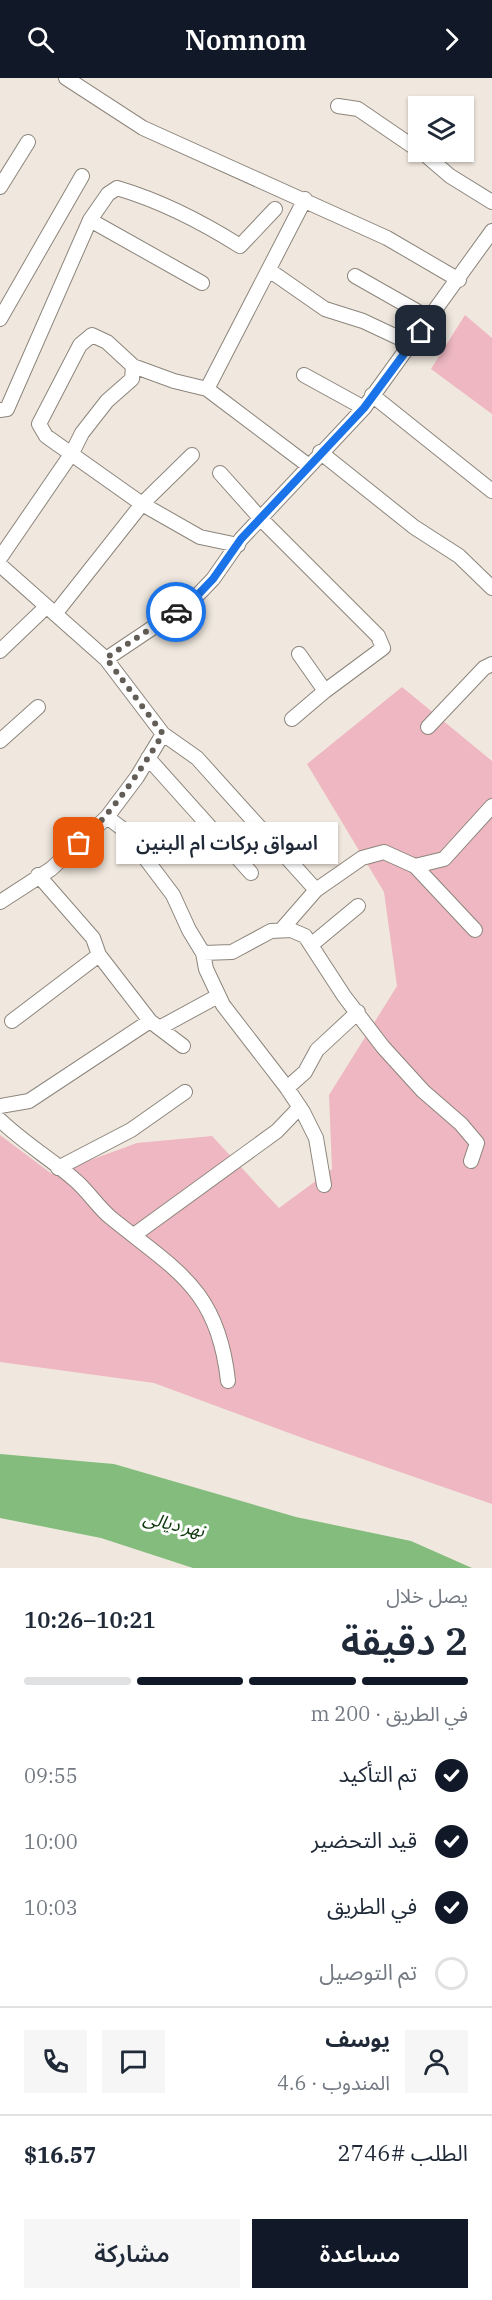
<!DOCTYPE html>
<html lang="ar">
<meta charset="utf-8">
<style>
:root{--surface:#fff;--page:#f6f6f7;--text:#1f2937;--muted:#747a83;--line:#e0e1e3;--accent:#111827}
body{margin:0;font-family:"IBM Plex Serif","Noto Sans Arabic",serif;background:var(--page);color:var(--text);direction:rtl;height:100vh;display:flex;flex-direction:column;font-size:22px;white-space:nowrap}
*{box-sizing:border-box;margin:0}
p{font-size:20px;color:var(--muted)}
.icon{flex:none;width:33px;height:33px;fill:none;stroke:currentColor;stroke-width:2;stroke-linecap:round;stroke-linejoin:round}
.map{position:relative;height:1490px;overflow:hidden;direction:ltr}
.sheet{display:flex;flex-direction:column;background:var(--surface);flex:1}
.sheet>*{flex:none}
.controls{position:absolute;left:408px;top:18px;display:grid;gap:12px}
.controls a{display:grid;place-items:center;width:66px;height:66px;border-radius:0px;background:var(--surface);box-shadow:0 2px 4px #0004;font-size:30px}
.pin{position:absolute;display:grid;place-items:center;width:51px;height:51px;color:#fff;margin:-26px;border-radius:12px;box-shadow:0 3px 9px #0006}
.courier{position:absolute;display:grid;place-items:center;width:60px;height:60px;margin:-30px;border:4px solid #1a73e8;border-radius:50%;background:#fff;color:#222;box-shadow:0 2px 8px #0007}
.bubble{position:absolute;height:42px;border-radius:0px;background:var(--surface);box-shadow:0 2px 4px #0004;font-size:20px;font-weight:600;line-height:42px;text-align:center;direction:rtl}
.summary em{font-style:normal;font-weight:600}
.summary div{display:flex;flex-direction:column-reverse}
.summary{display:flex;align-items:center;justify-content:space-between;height:102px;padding:0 24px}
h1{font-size:39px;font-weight:600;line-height:45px}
.bar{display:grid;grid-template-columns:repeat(4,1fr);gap:9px 6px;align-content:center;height:72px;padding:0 24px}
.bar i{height:8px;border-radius:4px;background:var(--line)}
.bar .selected{background:var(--accent)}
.bar p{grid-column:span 4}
.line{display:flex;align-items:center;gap:15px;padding:0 24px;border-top:2px solid var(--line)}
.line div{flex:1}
.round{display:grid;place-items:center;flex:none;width:63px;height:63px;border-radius:0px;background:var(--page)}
ol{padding:0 24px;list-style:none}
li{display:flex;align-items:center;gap:18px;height:66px}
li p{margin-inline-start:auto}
li .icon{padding:6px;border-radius:50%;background:var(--accent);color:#fff;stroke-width:4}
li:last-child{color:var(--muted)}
li i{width:33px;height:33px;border:3px solid var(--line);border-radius:50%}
.cta{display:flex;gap:12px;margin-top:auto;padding:12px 24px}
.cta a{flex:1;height:69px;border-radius:0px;background:var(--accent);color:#fff;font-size:24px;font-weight:600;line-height:69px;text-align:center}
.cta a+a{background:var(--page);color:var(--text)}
header{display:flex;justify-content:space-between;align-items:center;height:78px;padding:0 24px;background:var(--accent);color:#fff;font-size:27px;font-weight:600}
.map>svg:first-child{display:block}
</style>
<header><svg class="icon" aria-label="forward" viewBox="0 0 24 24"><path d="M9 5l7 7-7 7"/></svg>Nomnom<svg class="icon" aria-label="search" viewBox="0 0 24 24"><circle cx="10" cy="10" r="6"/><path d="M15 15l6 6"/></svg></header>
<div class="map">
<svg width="492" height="1490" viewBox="0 0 492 1490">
<rect width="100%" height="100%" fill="#f0e8de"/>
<path fill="#eeb7c1" d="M465,237L492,260V336L431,291Z
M402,609L492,683V1426L308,1362L154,1305L0,1284V1057L52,1096L137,1065L212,1058L279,1130L332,1091L329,1017L397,908L384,814L307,686Z"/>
<path fill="#83bc7d" d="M0,1376L114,1386L296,1439L411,1463L472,1490H193L101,1460L0,1440Z"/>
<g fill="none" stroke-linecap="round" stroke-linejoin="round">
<defs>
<path id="minor" d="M66,0L143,50L387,160L459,202
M338,28L358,31L418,72
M422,74L450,98L492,124
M0,109L28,64
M90,142L202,205
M269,192L325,231L363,243L412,266
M355,198L429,240
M0,241L82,98
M133,288L174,303L207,311L309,388
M304,297L364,330
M207,311L305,121
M372,317L492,413
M0,332L7,331L90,142L108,116L117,110C161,123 202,144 240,168L275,131
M320,374L414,449L459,478L492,510
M220,395L261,441L378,558L383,570L325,613L299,576
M0,480L72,375L82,355L107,323L132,301L133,288L107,264L92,257L80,267L39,346L46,358L142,426L200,459L238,467
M0,487L106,581L191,524L213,501L241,461L364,330L492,153
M55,536L142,426L192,377
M0,573L46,529
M106,581L163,656L197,680L316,812
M292,641L325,613
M428,649L484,590L492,586
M0,663L38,629
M148,680L251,795
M107,739L124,752L173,817L189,852L203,875L206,891L223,927L287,1010L303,1034L316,1060L324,1107
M415,788L444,781L492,728
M38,797L93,860L99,877L150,943L183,968
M0,824L51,791L107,739L137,699L163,656
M282,851L316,812L362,780L384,774L415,788L475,852
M311,867L358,828
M203,875L232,874L271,853L291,852L305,858L344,918L383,969L423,1013L461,1046L477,1065L471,1083
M12,943L99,877
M161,949L218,918
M287,1010L305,994L317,972L358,934
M0,1028L29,1023L150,943
M0,1042C24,1065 51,1081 75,1102C88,1113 97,1128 110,1139C175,1192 218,1210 228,1303
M58,1090L131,1052L185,1014
M134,1157L277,1053L300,1029"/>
</defs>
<use href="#minor" stroke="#8c857c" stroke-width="16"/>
<use href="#minor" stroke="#fff" stroke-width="14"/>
</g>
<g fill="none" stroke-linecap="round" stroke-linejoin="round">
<path stroke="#625e57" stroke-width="6" stroke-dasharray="0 10.8" d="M79,765C114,733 138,696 163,656L106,580L176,534"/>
<path stroke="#1a73e8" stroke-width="8" d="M176,534L191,524L213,501L241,461L364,330L421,253"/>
</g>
<g text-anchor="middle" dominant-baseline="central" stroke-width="6" stroke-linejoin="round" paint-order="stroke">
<g font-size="18" font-style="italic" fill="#10380d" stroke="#fff">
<text transform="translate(174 1446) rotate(13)">نهر ديالى</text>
</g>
</g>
</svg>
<div class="controls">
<a><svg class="icon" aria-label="layers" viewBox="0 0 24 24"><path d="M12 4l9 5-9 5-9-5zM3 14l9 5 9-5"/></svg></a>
</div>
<div class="pin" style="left:79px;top:765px;background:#ea580c"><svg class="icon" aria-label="bag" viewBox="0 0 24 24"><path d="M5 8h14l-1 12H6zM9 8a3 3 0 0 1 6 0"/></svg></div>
<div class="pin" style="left:421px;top:253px;background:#1f2937"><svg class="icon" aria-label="home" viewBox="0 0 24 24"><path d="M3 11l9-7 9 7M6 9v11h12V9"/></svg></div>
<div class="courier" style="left:176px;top:534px"><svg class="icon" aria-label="car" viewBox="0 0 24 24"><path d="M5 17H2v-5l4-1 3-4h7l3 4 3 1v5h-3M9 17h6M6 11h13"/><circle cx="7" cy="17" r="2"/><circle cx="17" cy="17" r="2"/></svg></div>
<div class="bubble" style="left:116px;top:744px;width:222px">اسواق بركات ام البنين</div>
</div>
<section class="sheet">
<div class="summary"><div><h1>2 دقيقة</h1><p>يصل خلال</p></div><em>10:21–10:26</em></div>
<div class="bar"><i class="selected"></i><i class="selected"></i><i class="selected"></i><i></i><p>في الطريق · 200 m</p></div>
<ol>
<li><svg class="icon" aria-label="check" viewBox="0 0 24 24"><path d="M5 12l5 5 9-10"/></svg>تم التأكيد<p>09:55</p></li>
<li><svg class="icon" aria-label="check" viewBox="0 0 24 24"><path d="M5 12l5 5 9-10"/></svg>قيد التحضير<p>10:00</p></li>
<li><svg class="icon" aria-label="check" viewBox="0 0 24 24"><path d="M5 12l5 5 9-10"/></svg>في الطريق<p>10:03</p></li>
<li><i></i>تم التوصيل</li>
</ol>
<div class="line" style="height:108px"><a class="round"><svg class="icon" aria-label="person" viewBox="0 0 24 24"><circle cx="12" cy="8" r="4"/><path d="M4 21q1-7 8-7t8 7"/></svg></a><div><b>يوسف</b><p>المندوب · 4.6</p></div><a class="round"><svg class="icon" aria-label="chat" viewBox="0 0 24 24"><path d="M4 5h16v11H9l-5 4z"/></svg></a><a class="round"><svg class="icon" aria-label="phone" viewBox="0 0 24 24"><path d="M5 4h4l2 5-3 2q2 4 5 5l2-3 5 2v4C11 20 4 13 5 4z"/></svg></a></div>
<div class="line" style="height:78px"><div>الطلب #2746</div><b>$16.57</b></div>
<div class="cta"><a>مساعدة</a><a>مشاركة</a></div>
</section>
